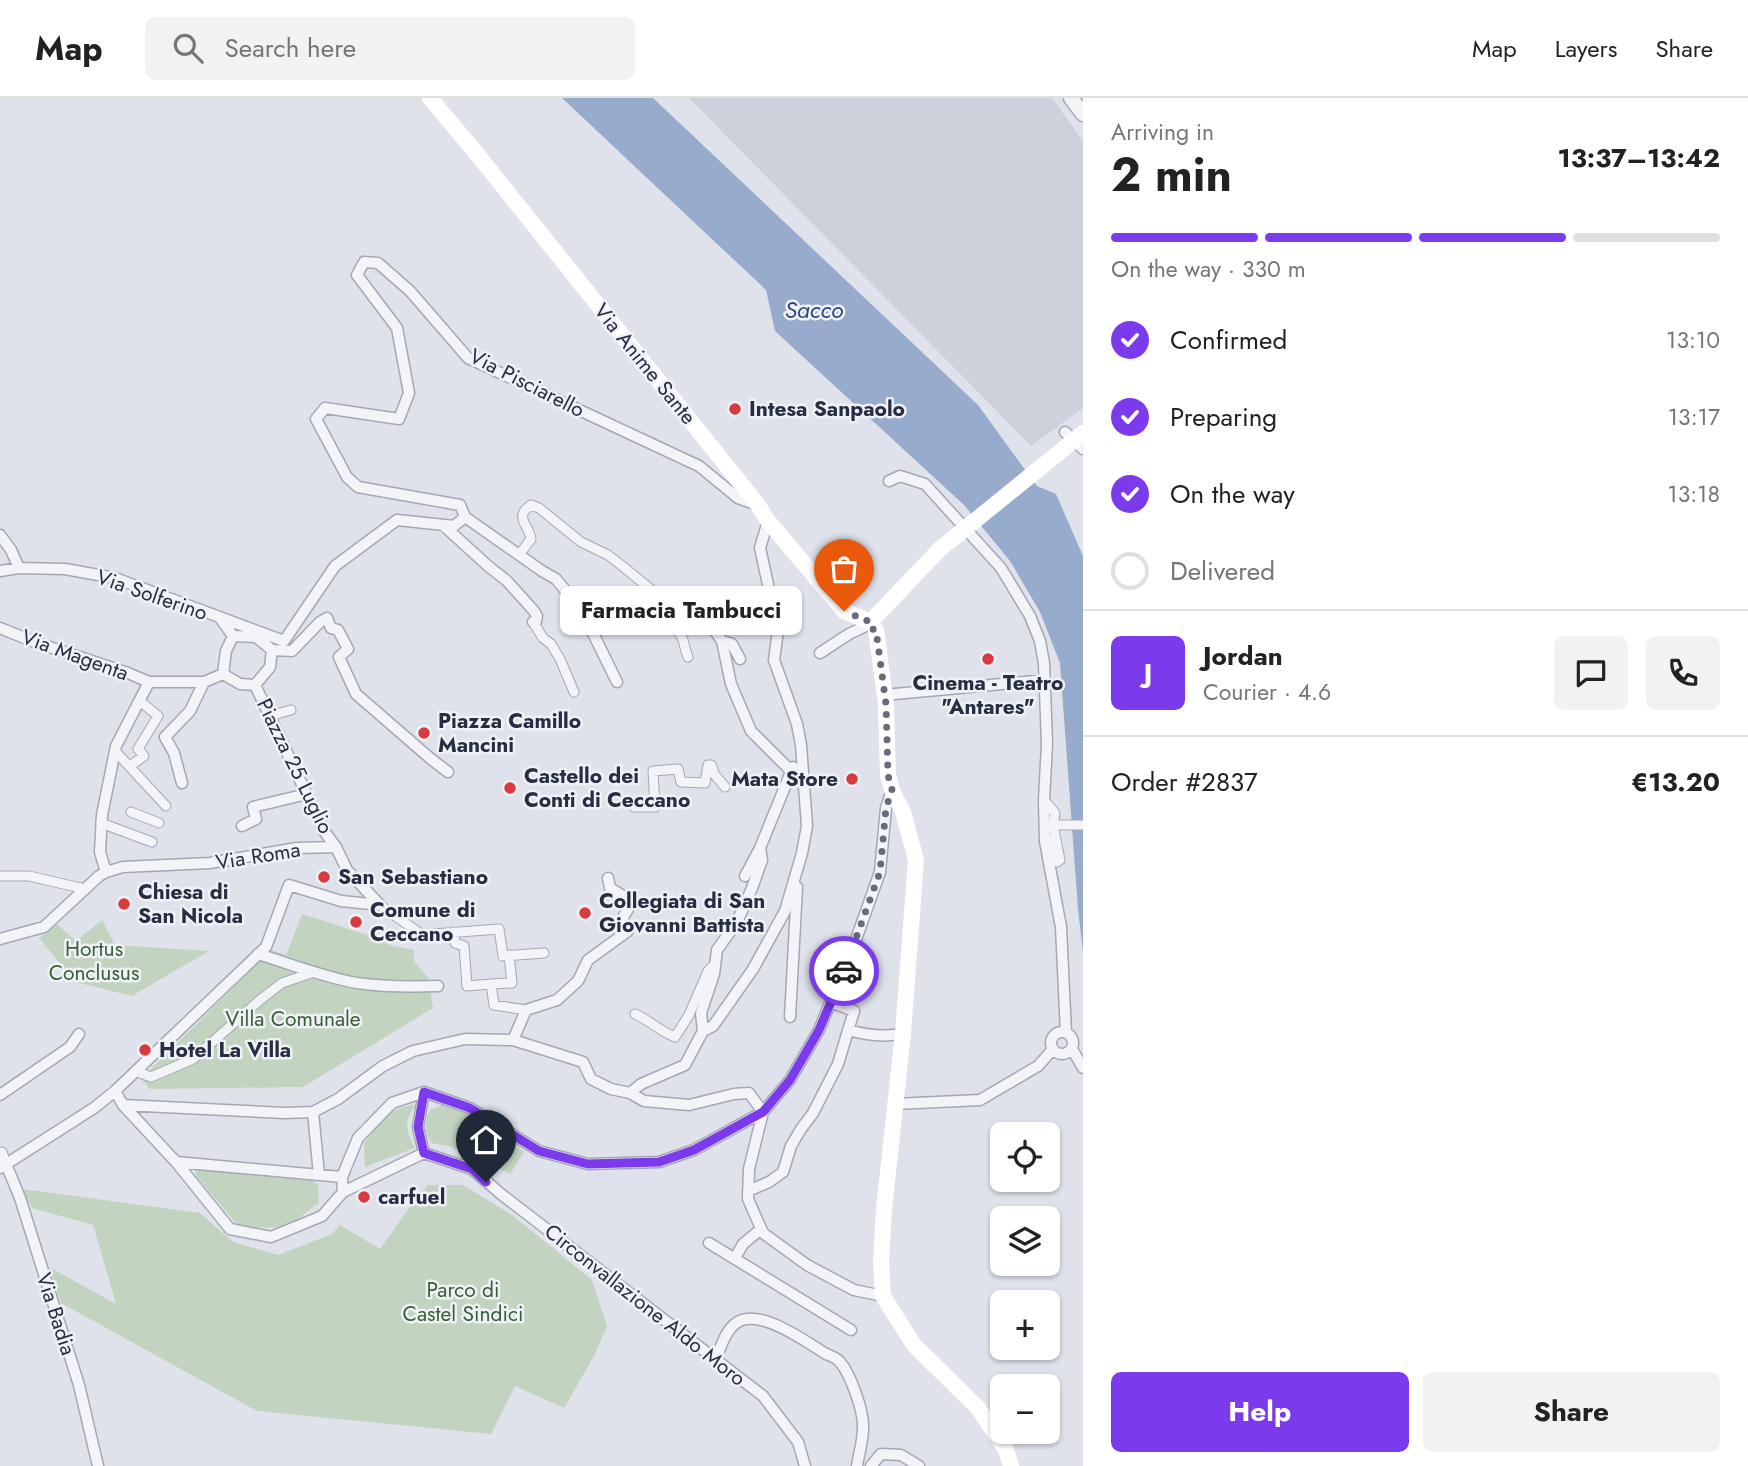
<!DOCTYPE html>
<meta charset="utf-8">
<style>
:root{--surface:#fff;--page:#f2f2f2;--text:#222;--muted:#767676;--line:#e0e0e0;--accent:#7c3aed}
body{margin:0;font-family:Jost,sans-serif;background:var(--page);color:var(--text);height:100vh;display:flex;flex-direction:column;font-size:26px;white-space:nowrap}
*{box-sizing:border-box;margin:0}
p{font-size:23px;color:var(--muted)}
.icon{flex:none;width:38px;height:38px;fill:none;stroke:currentColor;stroke-width:2;stroke-linecap:round;stroke-linejoin:round}
.map{position:relative;flex:1;overflow:hidden}
.drawer{display:flex;flex-direction:column;background:var(--surface);width:665px}
.drawer>*{flex:none}
.buttons{position:absolute;left:990px;top:1024px;display:grid;gap:14px}
.buttons a{display:grid;place-items:center;width:70px;height:70px;border-radius:10px;background:var(--surface);box-shadow:0 2px 5px #0004;font-size:35px}
.pin{position:absolute;display:grid;place-items:center;width:60px;height:60px;color:#fff;margin:-72px -30px;border-radius:50% 50% 50% 0;rotate:-45deg;box-shadow:0 0 7px #0007}
.pin .icon{rotate:45deg}
.courier{position:absolute;display:grid;place-items:center;width:70px;height:70px;margin:-35px;border:5px solid #7c3aed;border-radius:50%;background:#fff;color:#222;box-shadow:0 2px 9px #0007}
.bubble{position:absolute;height:49px;border-radius:10px;background:var(--surface);box-shadow:0 2px 5px #0004;font-size:23px;font-weight:700;line-height:49px;text-align:center}
.headline em{font-style:normal;font-weight:700}
.headline div{display:flex;flex-direction:column-reverse}
.headline{display:flex;align-items:center;justify-content:space-between;height:119px;padding:0 28px}
h1{font-size:46px;font-weight:700;line-height:52px}
.bar{display:grid;grid-template-columns:repeat(4,1fr);gap:10px 7px;align-content:center;height:84px;padding:0 28px}
.bar i{height:9px;border-radius:5px;background:var(--line)}
.bar .on{background:var(--accent)}
.bar p{grid-column:span 4}
.line{display:flex;align-items:center;gap:18px;padding:0 28px;border-top:2px solid var(--line)}
.line div{flex:1}
.round{display:grid;place-items:center;flex:none;width:74px;height:74px;border-radius:10px;background:var(--page)}
ol{padding:0 28px;list-style:none}
li{display:flex;align-items:center;gap:21px;height:77px}
li p{margin-inline-start:auto}
li .icon{padding:7px;border-radius:50%;background:var(--accent);color:#fff;stroke-width:4}
li:last-child{color:var(--muted)}
li i{width:38px;height:38px;border:4px solid var(--line);border-radius:50%}
.cta{display:flex;gap:14px;margin-top:auto;padding:14px 28px}
.cta a{flex:1;height:80px;border-radius:10px;background:var(--accent);color:#fff;font-size:28px;font-weight:700;line-height:80px;text-align:center}
.cta a+a{background:var(--page);color:var(--text)}
header{display:flex;align-items:center;gap:42px;box-sizing:border-box;height:98px;padding:0 35px;background:var(--surface);border-bottom:2px solid var(--line)}
header strong{font-size:33px}
nav{display:flex;gap:38px;margin-inline-start:auto;font-size:24px}
.search{width:490px;height:63px;background:var(--page);display:flex;align-items:center;gap:18px;box-sizing:border-box;padding:0 24px;border-radius:10px;color:var(--muted);font-size:26px}
main{display:flex;flex:1;min-height:0}
.map>svg:first-child{display:block}
</style>
<header>
<strong>Map</strong>
<div class="search"><svg class="icon" aria-label="search" viewBox="0 0 24 24"><circle cx="10" cy="10" r="6"/><path d="M15 15l6 6"/></svg>Search here</div>
<nav><a>Map</a><a>Layers</a><a>Share</a></nav>
</header>
<main>
<div class="map">
<svg width="1083" height="1368" viewBox="0 0 1083 1368">
<rect width="100%" height="100%" fill="#dfe2ea"/>
<path fill="#cdd1dc" d="M689,0H1052L1083,43V310L1031,348Z"/>
<path fill="#c2d4c0" d="M302,816L371,838L392,848L414,852V863L429,881L433,910L303,989L150,991L141,981L271,852L286,857Z
M102,822L115,847L209,853L132,898L75,884L39,840L57,826L76,843Z
M416,1006C404,1024 405,1031 415,1050L365,1069L364,1045C383,1022 385,1012 416,1006Z
M443,1007L467,1016L524,1054L510,1076C485,1063 460,1048 431,1045C426,1036 422,1020 432,1011C433,1011 442,1007 443,1007Z
M194,1069L314,1082L315,1086L318,1085L319,1105L287,1129L240,1130L197,1079Z
M428,1087H463L512,1117L592,1182L607,1228L594,1258L564,1310L515,1288L491,1336L257,1313L61,1205L49,1169L116,1206L93,1127L32,1110L22,1091L200,1115L233,1144L278,1157L332,1136L340,1127L380,1151L410,1109Z"/>
<path fill="#97abcd" d="M562,0H653L978,307L1037,388L1056,396L1083,458V854L1078,811L1060,565L1040,514L1010,463L964,407L775,233L766,192Z"/>
<g fill="none" stroke-linecap="round" stroke-linejoin="round">
<defs>
<path id="pedestrian" d="M519,457L531,441C529,427 513,419 531,407L539,410L581,444L608,457L621,467L675,511L686,502L691,504L700,511
M666,504C665,526 676,525 683,542C685,548 685,553 688,559
M533,524L543,540L551,546L560,561L574,594
M269,618L291,612
M115,653L166,708
M130,668L144,658L138,651L158,618L140,603
M1044,702L1055,715L1053,727H1083
M634,709H655L653,673L678,671L681,684L705,685L708,667H711L715,677L725,689
M131,714L159,725
M101,725L152,744
M1045,743L1054,742L1055,761L1057,764L1060,762L1053,727
M0,778H29L85,791
M380,807L418,834
M454,834L455,845L464,848L467,888L491,886L494,907L526,912
M433,836L499,831L503,858L544,855
M491,886L512,885L509,857
M635,916C649,922 661,934 675,939L689,917L708,873L715,866
M135,973L151,979L193,961L260,902L282,885L314,874
M2,1054L6,1066"/>
<path id="minor" d="M1065,334L1083,351
M889,383L900,378L925,386L1001,470L1030,518L1040,543L1044,565L1047,646L1044,702L1045,743L1061,829L1066,935
M465,419L542,473L556,481L582,513L617,584
M443,427L488,468L507,483L534,513L537,518L536,523L533,524
M0,437L11,452L19,470
M0,473L19,470L65,471L115,480L284,543L335,468L397,422L454,428L465,419L460,407L358,389L347,379L316,321L325,310L399,321L409,295L397,230L357,177L364,164L378,165L410,193L468,260L699,368L738,400L755,406
M700,511L722,543L731,586L751,633L792,674
M220,520L233,538L226,553L223,576
M0,530L37,545L128,575L149,584H204L223,576
M233,538L256,539L272,552L270,569L255,587
M722,543L732,546L740,561
M272,552L292,553L320,524L327,520L331,530L338,532L348,551L339,559L356,596L431,661L448,674
M820,555L849,536L868,527
M223,576L240,586L255,587
M255,587L324,733L336,749L347,772L380,807
M884,597L1045,582
M182,685L174,655L165,639L190,613L204,584
M242,728L256,721L253,709L307,696
M106,774L100,754L102,717L116,648L149,584
M745,778L760,750L793,669
M608,780L610,790L623,798L628,811L621,823L620,838
M0,841L44,829L99,778L106,774L123,769L210,765L297,750L336,749
M258,856C291,866 323,879 357,885C384,889 411,889 438,888
M790,919L797,789
M848,932C866,937 884,940 903,935
M703,933L701,915L714,876L717,852L737,824L752,790L762,762L760,750
M1051 945a11 11 0 1 1 22 0a11 11 0 1 1-22 0Z
M513,942L526,912L557,902L578,883L588,862L628,833
M1072,951L1083,970
M115,993L266,849L289,787L341,803L380,807
M424,994L418,1029L424,1055
M630,995L641,986L685,967L703,933L713,928L753,871L785,813L802,755L807,728L801,647L797,626L774,562L778,532L760,450L768,423
M0,997L70,949L79,936
M895,1006L980,1002L1038,968L1053,951
M123,1007L284,1015L313,1014L338,1001L383,968L413,953L465,941L513,942L583,964L591,981L611,991L630,995L644,1003L689,1007L734,996L749,995L763,1014L749,1071L748,1101L763,1135L807,1167L854,1192L883,1198
M313,1014L319,1077
M176,1064L342,1079
M6,1066L20,1100L79,1287L98,1368
M0,1070L94,1010L115,993L123,1007L176,1064L230,1131L271,1139L322,1118L343,1094L424,1055L472,1071L501,1096L763,1298L798,1344L805,1368
M748,1093L769,1084L783,1074L791,1048L801,1031L813,1015L838,966L854,913L831,904
M343,1094L342,1079L358,1040L392,1005L424,994L470,1010L539,1053L588,1066L659,1064L694,1052L763,1014L790,982L819,932L854,847L880,774L886,710L892,692
M709,1145L851,1232
M735,1160L743,1146L761,1131
M716,1261C721,1248 727,1227 742,1222C765,1214 807,1244 826,1256C831,1258 837,1260 840,1264C851,1277 864,1314 863,1330C863,1343 859,1355 857,1368
M871,1368L881,1356L901,1357L919,1368"/>
<path id="tertiary" d="M1071,0L1083,16"/>
</defs>
<use href="#pedestrian" stroke="#a4a8b4" stroke-width="11"/>
<use href="#minor" stroke="#a4a8b4" stroke-width="13"/>
<use href="#tertiary" stroke="#a4a8b4" stroke-width="17"/>
<use href="#pedestrian" stroke="#f2f4f8" stroke-width="9"/>
<use href="#minor" stroke="#f2f4f8" stroke-width="10"/>
<use href="#tertiary" stroke="#f2f4f8" stroke-width="14"/>
<path stroke="#fff" stroke-width="16" d="M430,0L477,56L758,407L768,423L844,513L868,523
M876,518L940,451
M876,532L886,606L888,677L892,692L903,714L916,762L903,935L884,1111L881,1164L883,1198L914,1247L978,1310L1006,1352L1011,1368"/>
<path stroke="#fff" stroke-width="16" d="M940,451L1083,335"/>
</g>
<g fill="none" stroke-linecap="round" stroke-linejoin="round">
<path stroke="#676c7d" stroke-width="7" stroke-dasharray="0 12.6" d="M844,873L880,774L886,710L892,692L888,677L886,606L876,532L869,530L868,523L844,513"/>
<path stroke="#7c3aed" stroke-width="9" d="M486,1084L472,1071L424,1055L418,1029L424,994L470,1010L539,1053L588,1066L659,1064L694,1052L763,1014L790,982L819,932L844,873"/>
</g>
<g fill="#d93a3f" stroke="#eff1f7" stroke-width="2.5">
<circle cx="735" cy="311" r="7"/>
<circle cx="988" cy="561" r="7"/>
<circle cx="424" cy="635" r="7"/>
<circle cx="852" cy="681" r="7"/>
<circle cx="510" cy="690" r="7"/>
<circle cx="324" cy="779" r="7"/>
<circle cx="124" cy="806" r="7"/>
<circle cx="585" cy="815" r="7"/>
<circle cx="356" cy="824" r="7"/>
<circle cx="145" cy="952" r="7"/>
<circle cx="364" cy="1099" r="7"/>
</g>
<g text-anchor="middle" dominant-baseline="central" stroke-width="5" stroke-linejoin="round" paint-order="stroke">
<g font-size="21" fill="#272d42" stroke="#eff1f7">
<text transform="translate(645 266) rotate(51)">Via Anime Sante</text>
<text transform="translate(527 285) rotate(27)">Via Pisciarello</text>
<text transform="translate(152 497) rotate(19)">Via Solferino</text>
<text transform="translate(75 557) rotate(20)">Via Magenta</text>
<text transform="translate(295 668) rotate(64)">Piazza 25 Luglio</text>
<text transform="translate(258 758) rotate(-9)">Via Roma</text>
<text transform="translate(645 1207) rotate(38)">Circonvallazione Aldo Moro</text>
<text transform="translate(56 1216) rotate(72)">Via Badia</text>
</g>
<g font-size="21" font-weight="bold" fill="#272d42" stroke="#eff1f7" text-anchor="start">
<text x="749" y="311">Intesa Sanpaolo</text>
<text x="988" y="585" text-anchor="middle">Cinema - Teatro<tspan x="988" dy="24">"Antares"</tspan></text>
<text x="438" y="623">Piazza Camillo<tspan x="438" dy="24">Mancini</tspan></text>
<text x="524" y="678">Castello dei<tspan x="524" dy="24">Conti di Ceccano</tspan></text>
<text x="838" y="681" text-anchor="end">Mata Store</text>
<text x="338" y="779">San Sebastiano</text>
<text x="138" y="794">Chiesa di<tspan x="138" dy="24">San Nicola</tspan></text>
<text x="599" y="803">Collegiata di San<tspan x="599" dy="24">Giovanni Battista</tspan></text>
<text x="370" y="812">Comune di<tspan x="370" dy="24">Ceccano</tspan></text>
<text x="159" y="952">Hotel La Villa</text>
<text x="378" y="1099">carfuel</text>
</g>
<g font-size="21" fill="#365f33" stroke="#eff1f7">
<text x="94" y="851">Hortus<tspan x="94" dy="24">Conclusus</tspan></text>
<text x="293" y="921">Villa Comunale</text>
<text x="463" y="1192">Parco di<tspan x="463" dy="24">Castel Sindici</tspan></text>
</g>
<g font-size="23" font-style="italic" fill="#2d467a" stroke="#eff1f7">
<text x="814" y="212">Sacco</text>
</g>
</g>
</svg>
<div class="buttons">
<a><svg class="icon" aria-label="locate" viewBox="0 0 24 24"><circle cx="12" cy="12" r="6"/><path d="M12 2v4M12 18v4M2 12h4M18 12h4"/></svg></a>
<a><svg class="icon" aria-label="layers" viewBox="0 0 24 24"><path d="M12 4l9 5-9 5-9-5zM3 14l9 5 9-5"/></svg></a>
<a>+</a>
<a>−</a>
</div>
<div class="pin" style="left:844px;top:513px;background:#ea580c"><svg class="icon" aria-label="bag" viewBox="0 0 24 24"><path d="M5 8h14l-1 12H6zM9 8a3 3 0 0 1 6 0"/></svg></div>
<div class="pin" style="left:486px;top:1084px;background:#1f2937"><svg class="icon" aria-label="home" viewBox="0 0 24 24"><path d="M3 11l9-7 9 7M6 9v11h12V9"/></svg></div>
<div class="courier" style="left:844px;top:873px"><svg class="icon" aria-label="car" viewBox="0 0 24 24"><path d="M5 17H2v-5l4-1 3-4h7l3 4 3 1v5h-3M9 17h6M6 11h13"/><circle cx="7" cy="17" r="2"/><circle cx="17" cy="17" r="2"/></svg></div>
<div class="bubble" style="left:560px;top:488px;width:242px">Farmacia Tambucci</div>
</div>
<section class="drawer">
<div class="headline"><div><h1>2 min</h1><p>Arriving in</p></div><em>13:37–13:42</em></div>
<div class="bar"><i class="on"></i><i class="on"></i><i class="on"></i><i></i><p>On the way · 330 m</p></div>
<ol>
<li><svg class="icon" aria-label="check" viewBox="0 0 24 24"><path d="M5 12l5 5 9-10"/></svg>Confirmed<p>13:10</p></li>
<li><svg class="icon" aria-label="check" viewBox="0 0 24 24"><path d="M5 12l5 5 9-10"/></svg>Preparing<p>13:17</p></li>
<li><svg class="icon" aria-label="check" viewBox="0 0 24 24"><path d="M5 12l5 5 9-10"/></svg>On the way<p>13:18</p></li>
<li><i></i>Delivered</li>
</ol>
<div class="line" style="height:126px"><b class="round" style="background:var(--accent);color:#fff">J</b><div><b>Jordan</b><p>Courier · 4.6</p></div><a class="round"><svg class="icon" aria-label="chat" viewBox="0 0 24 24"><path d="M4 5h16v11H9l-5 4z"/></svg></a><a class="round"><svg class="icon" aria-label="phone" viewBox="0 0 24 24"><path d="M5 4h4l2 5-3 2q2 4 5 5l2-3 5 2v4C11 20 4 13 5 4z"/></svg></a></div>
<div class="line" style="height:91px"><div>Order #2837</div><b>€13.20</b></div>
<div class="cta"><a>Help</a><a>Share</a></div>
</section>
</main>
